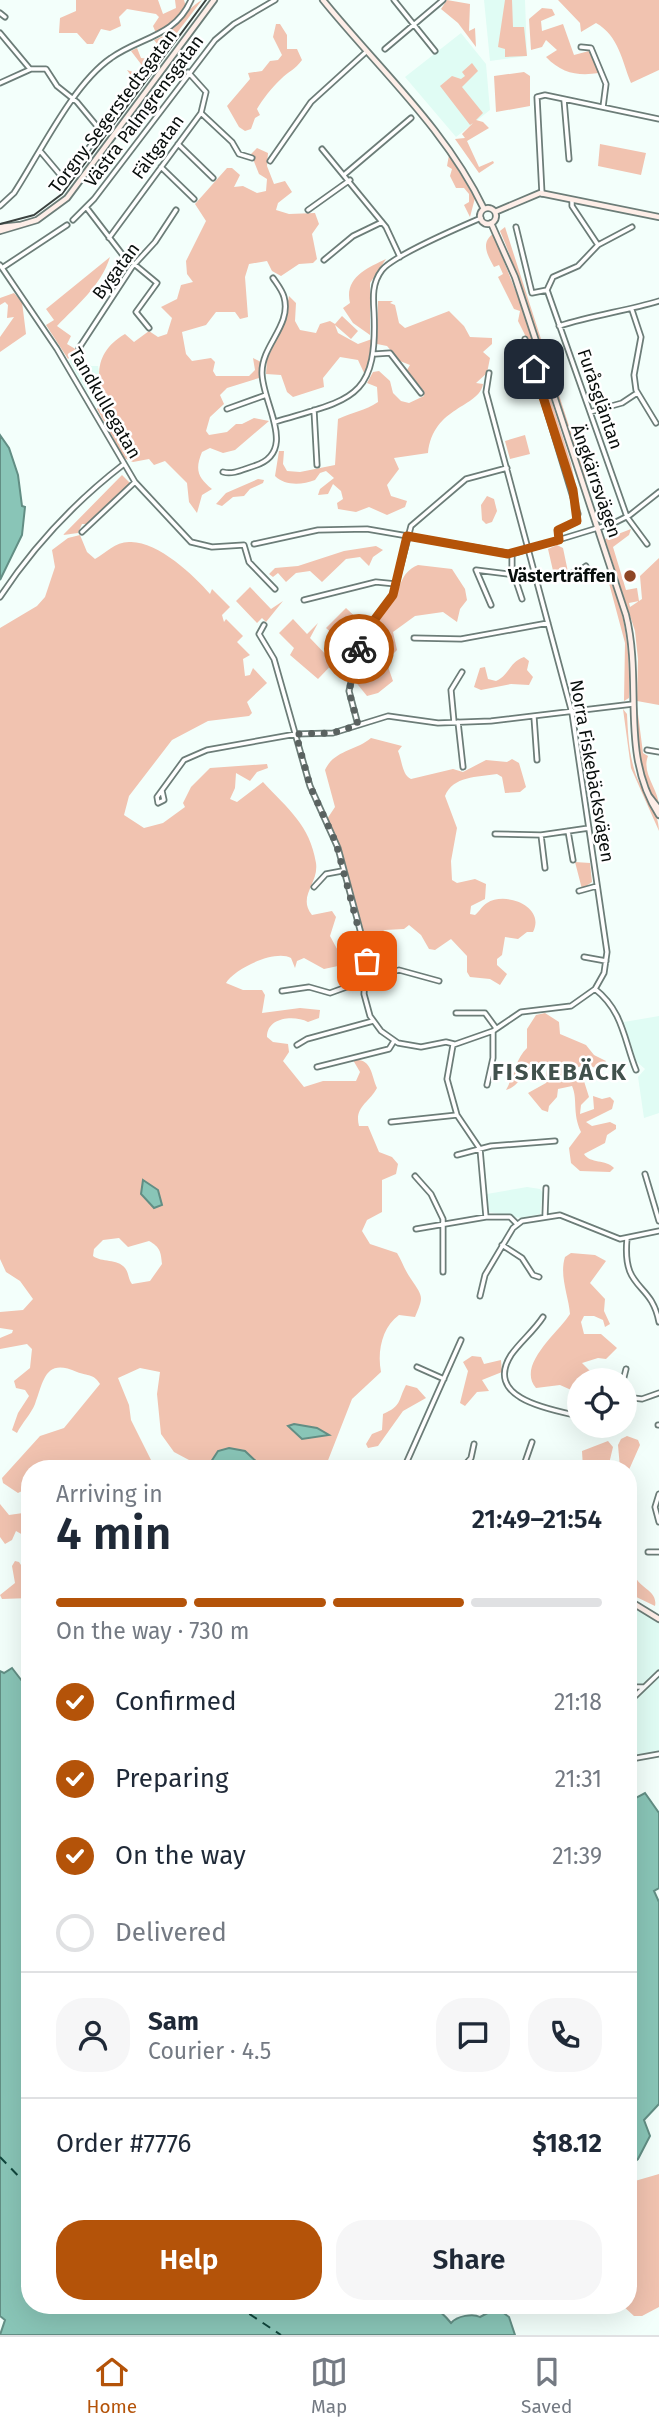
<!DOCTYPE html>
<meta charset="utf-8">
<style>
:root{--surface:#fff;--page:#f6f6f7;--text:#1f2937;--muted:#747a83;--line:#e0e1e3;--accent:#b45309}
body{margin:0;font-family:"Fira Sans",sans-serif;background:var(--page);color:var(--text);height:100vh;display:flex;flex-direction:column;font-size:26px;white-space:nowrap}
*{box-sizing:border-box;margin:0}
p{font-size:23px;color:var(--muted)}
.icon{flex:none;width:38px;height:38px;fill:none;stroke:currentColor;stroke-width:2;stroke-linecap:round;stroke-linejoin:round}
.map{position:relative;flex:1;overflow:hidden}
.sheet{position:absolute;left:21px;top:1460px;width:616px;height:854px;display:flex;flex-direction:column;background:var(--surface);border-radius:28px;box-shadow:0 7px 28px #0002}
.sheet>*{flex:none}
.tools{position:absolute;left:567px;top:1368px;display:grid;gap:14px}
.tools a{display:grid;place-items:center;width:70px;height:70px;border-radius:50%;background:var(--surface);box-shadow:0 7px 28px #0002;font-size:35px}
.pin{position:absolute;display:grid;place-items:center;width:60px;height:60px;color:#fff;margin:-30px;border-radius:14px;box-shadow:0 4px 10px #0006}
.courier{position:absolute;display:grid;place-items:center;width:70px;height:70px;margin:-35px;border:5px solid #b45309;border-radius:50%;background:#fff;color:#222;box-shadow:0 2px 9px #0007}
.overview em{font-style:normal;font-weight:600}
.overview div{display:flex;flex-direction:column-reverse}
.overview{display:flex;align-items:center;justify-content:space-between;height:119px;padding:0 35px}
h1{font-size:46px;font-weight:600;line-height:52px}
.bar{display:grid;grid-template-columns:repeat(4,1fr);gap:10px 7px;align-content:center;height:84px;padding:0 35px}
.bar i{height:9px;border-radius:5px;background:var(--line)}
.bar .on{background:var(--accent)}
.bar p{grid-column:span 4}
.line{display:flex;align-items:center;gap:18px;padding:0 35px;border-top:2px solid var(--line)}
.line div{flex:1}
.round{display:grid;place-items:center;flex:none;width:74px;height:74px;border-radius:28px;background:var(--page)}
ol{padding:0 35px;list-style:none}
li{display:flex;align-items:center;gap:21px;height:77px}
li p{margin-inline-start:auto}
li .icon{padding:7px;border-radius:50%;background:var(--accent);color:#fff;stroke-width:4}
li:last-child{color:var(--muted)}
li i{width:38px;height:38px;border:4px solid var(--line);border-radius:50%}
.primary-button{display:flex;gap:14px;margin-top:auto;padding:14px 35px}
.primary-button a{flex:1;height:80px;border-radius:28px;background:var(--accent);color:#fff;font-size:28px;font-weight:600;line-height:80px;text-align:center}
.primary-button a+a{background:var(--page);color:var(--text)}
.menu{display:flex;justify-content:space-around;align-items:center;height:98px;border-top:2px solid var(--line);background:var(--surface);font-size:19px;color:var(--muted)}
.menu a{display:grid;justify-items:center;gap:4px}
.menu .on{color:var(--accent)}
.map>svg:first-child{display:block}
</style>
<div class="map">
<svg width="659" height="2335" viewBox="0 0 659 2335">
<rect width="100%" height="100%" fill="#f3fffb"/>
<path fill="#e0fcf4" d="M484,0H525L527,56L490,61Z
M461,33L486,64L490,110L456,137L405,77Z
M78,356L91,366H98L101,384L87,392L69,361Z
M659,1016V1113L644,1118L638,1077L645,1069L636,1061L624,1022Z
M527,1187L540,1189L543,1193L540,1214L520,1218L489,1212L487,1194Z
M628,1603L659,1623V1751L628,1756Z"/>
<path fill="#f1c3b0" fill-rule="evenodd" d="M76,0H158L163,14L176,8L175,0H184L186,7L176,19L156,33L153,26L159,17L156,14L127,9L119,17L121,26L110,31L101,29L93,44H87L77,33H59L60,18L76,11Z
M202,0L135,88H132L134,80L127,70L139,74L144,68L131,51L137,48L141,58L150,59L158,45L154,40C182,30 183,10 202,0Z
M447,0L470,4L469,31L475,28L476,47L458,23L441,9Z
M505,0H512L513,27H524L527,56L505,57V49L498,47Z
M558,0H659V70L631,83C622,61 619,36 596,23L581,32L580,23Z
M542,8L552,9L555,15L541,21L542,31L563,24L574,55L589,51L599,73C579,76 562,74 546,57L557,50L546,40L542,47L531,50L529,19Z
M276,24H280L287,35V49H297L302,60C295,70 289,71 281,79C273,86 262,100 257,109L260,115L255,118L251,129L245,131L239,127L227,106L250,79L248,73L262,71L270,61L278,60L282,55L273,37Z
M472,63L478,71L462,87L483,113L476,120L483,122L489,128L467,141L479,167L493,161L494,163L479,173L455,139L465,138L462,134L473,123L470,125L440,86L452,76L461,79L465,76L462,72Z
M524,72L530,76V106L496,112L494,76Z
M600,144L646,153L641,175L598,166Z
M257,148L268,153L267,166L274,184L285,181L292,192L278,203L276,210L289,214L315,213L319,224L312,234L317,259L313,263L299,264L281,276L272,271L267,261L249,264L245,277L248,317L240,319L235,312H216L206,325L182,332L186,354L192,361L211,358L215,362L213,371L216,376H249L255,370L253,358L261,362L259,378L227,388L220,395L224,404L210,417L206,431L209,435L227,432L236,424H242L254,418L269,421L235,450L223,453L210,448L202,452C194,471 199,478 212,489L202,495L197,513L189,502L187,483L165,461L154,465L149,459L133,462L124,458L97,409L103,398C95,371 98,350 125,334L134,342L149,331L158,337L167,334L172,318L161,307L177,299L181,285L193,282L187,274L186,261L206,221L195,204L227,168H232L240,175L234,187L243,186L257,193L266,191L267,179L259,174L251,154Z
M449,155L475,198L470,217L464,205L469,202V194L464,188H456L450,176L452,169L447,166Z
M505,227L587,482C548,403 535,312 500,231Z
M493,234L522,307L571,463L582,516L529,343L518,321L520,311L514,309L498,277L503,274L499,265L494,267C488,256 480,243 493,234Z
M110,257C101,286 77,305 57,326L71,336L67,344L77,350L68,359L46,325L54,320L46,309Z
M386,259L370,283V335L353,323L343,308L350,303C344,278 367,268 386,259Z
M14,293L22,302L26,334L0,352V337L14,317L7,318L8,305L5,302L0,305V298Z
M289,296L296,303L295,321L300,330L316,333L320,324L330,321L335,324L342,316L358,331L351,339L335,325L338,333L358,344L372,339L371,358L365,375L358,360L340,357L323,378L324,387L293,397L287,392L281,375L266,374L267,359L283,326Z
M378,301H393L390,303L395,305L399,323L405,328L449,311L464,326L470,337L492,338V344L483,352L490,358L487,373L476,383L483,384C479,408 433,406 428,453L394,458L399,469L387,485L391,496L407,501L405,507L387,515L369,507L356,512L338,509L337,503L343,499L341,491L333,484L328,494L318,495L320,489L334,478L326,471L320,473L315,480C302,485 285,486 275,476L279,451H284L283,464L287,471L300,472L335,465L338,419C352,412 365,411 378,402L377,387L367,383L373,372L379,371L390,381L393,393L401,401L409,403L424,396L423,390L407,370L410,365L400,361L387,346L377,344Z
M525,435L530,454L510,459L505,441Z
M122,475L130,483L88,524H82L78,533L63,535Z
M258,479L264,480L263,483L250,489L244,496L233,497L222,506L216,504L226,493Z
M487,496L494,499L497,511L492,522L486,524L482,520L481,505Z
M631,529L629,535L613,547L626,590L637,588L639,601L629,603L630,607L642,599L640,576L659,558V705L637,701L638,659L635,631L605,539Z
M80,535L87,552L95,559C106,553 115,542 129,542C156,540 194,575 210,594L212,589L230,607L222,615L224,622L226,619L243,636L237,642L250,655L243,659L245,676L250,675L253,668L267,683L247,702L252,713L249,716L208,721L172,740L129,796L124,815L144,828L163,823L185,807L183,803L191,787L210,768L267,764L268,768L257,772L250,781L236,773L235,788L230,799L237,802L263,782C288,809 310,825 316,863C319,884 297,896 312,915L332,911L336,917L330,936L342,958L338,966L324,969L304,958L297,961L295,968L291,958C275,949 234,969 226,983L243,990H262L265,995L262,1013L300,1008L320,1010L319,1018L308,1022C294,1015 267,1017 267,1037L273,1042L288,1044L289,1052L283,1061L304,1087L323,1081H356L360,1072L353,1060C372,1058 371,1075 377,1088C369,1103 354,1107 359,1126H368L379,1152L392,1157L398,1164L396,1174L382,1180V1212L367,1220L362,1231L370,1244L397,1253C402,1261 405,1271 411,1279C423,1297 424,1296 415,1317L399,1315C382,1327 377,1352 381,1372L352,1399L325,1468H263C244,1455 244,1445 218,1451L207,1468H191L189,1460L174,1452L161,1434L157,1394L160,1372L140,1368L118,1378L129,1405L131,1420L155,1468H105L73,1462L56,1468H30V1487L18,1493L3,1483L2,1478L40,1436L64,1428L100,1384C94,1374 88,1376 77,1372C45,1358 44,1380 35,1404C31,1414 22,1423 17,1433L12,1430L18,1413L29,1396L25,1390L16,1388L14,1381L30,1368L32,1349L27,1344L0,1349V1338L12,1333L13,1330L0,1328V1312L23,1310L33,1299L20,1281L6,1272L0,1259V628L37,606L45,597L55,567L52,550L68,538ZM119,1238L128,1247L149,1241C160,1247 161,1252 162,1264L150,1281L132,1284C128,1279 129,1273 125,1268C117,1258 102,1263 93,1256L94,1249L103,1240Z
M557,545L563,548L568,572L554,575L548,549Z
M376,546L383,550L373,557L369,566L360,557L346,559L322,582L310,571L296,573L286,582L278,573L273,577L269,574L275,568L298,566L344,551Z
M418,565L452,569L465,589L467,600L460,609L457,622L443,612L415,616L393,632L397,650L386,661L393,681L378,693L367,696L354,680C354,648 375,628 391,603C402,588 399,573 418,565Z
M606,572C627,613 630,653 629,698L624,701L625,643Z
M250,587L271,609L283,601L266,622L262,618L257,623L236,601Z
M346,608L366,627L364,630L349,618L342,621L341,629L334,635L326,628Z
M293,619L307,634L318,623L310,638L332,661L345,651L318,679L290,655L294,648L279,633Z
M524,657L529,661L527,670L533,677L529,685L511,684L481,690L474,687L480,668L485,667L488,679L496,681C510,675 509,662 524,657Z
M637,706L643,753L648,756C641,774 659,789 659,807C638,775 636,743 637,706Z
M623,709L627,714C628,735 629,755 636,775C643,794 659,811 659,831L631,768Z
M371,738L402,746L398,751C402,760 402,775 411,779L453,769L463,772L486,760L507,762L512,759L519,763L526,787L520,792L505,793L502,777L497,774C477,777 453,776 445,796L457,828L451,861L452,880L457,883L475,879L486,884L485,899L471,906L470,914L475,915C479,912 482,906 487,903C505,891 546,906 533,932H527L518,939L505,937L502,955L497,959V965L507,974L500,985L490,979L470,977L467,972V956L451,939L435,950L429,949L421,935L409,925L404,929L385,930L365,940C353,900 345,856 327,819L335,807L325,770C334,750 356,751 371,738Z
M575,862L590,863L592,882L582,889Z
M545,1013L559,1022L560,1034L586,1045L594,1055L606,1061L599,1070L589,1065L578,1067L575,1073L583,1078L589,1097L581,1105L580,1114L594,1109L593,1096L602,1099L610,1097L614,1101L612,1109L586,1122L592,1126L610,1122L616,1125V1129L607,1135L605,1143L584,1154C590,1164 606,1159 614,1168L610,1172L580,1171L571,1163L569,1148L581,1132C572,1113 578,1099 572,1086L558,1089L557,1097L549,1106L548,1112L542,1110L528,1093L546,1083L547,1066L541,1062C521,1068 523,1085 506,1090C514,1076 516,1058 527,1048V1029L536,1015Z
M571,1253L595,1255L606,1261L590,1283L605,1299L604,1311L610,1324L605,1327L603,1320L594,1316H584L581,1322L584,1334H601L617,1348L606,1359L598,1358L582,1363L600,1381H579L578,1393L560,1385L536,1388C516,1365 559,1332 570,1314C569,1297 559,1276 565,1257Z
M472,1356L481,1357L484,1364L501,1360L502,1372L482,1380L489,1391L477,1392L465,1406L460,1403L468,1371L463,1362Z
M406,1385L417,1388L426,1398L403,1411L378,1446L368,1448L366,1444L372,1434L382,1430L383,1414C402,1406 398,1400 406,1385Z
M627,1436L638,1440L640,1445L628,1472V1468H620L618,1445L621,1439Z
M608,1441L613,1447L608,1468H583L582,1451Z
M0,1504L9,1515L30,1512V1539L16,1531L12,1540L5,1544L0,1537Z
M628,1558L634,1562C628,1588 659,1587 655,1606L628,1593Z
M15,1561L19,1562L25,1571L30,1568V1598L2,1599L0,1595L15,1583L12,1566Z
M659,2174V2307L642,2316H634L622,2305H628V2183Z"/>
<path fill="#89c5b7" stroke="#628e84" stroke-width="2" d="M0,435L9,448L18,475L22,506L25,507L22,535L0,580Z
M143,1180L158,1190L162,1205L154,1208L141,1194Z
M294,1424L317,1428L329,1435L302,1439L288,1426Z
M229,1448L245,1451L263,1468H207L218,1451Z
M12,1668L22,1681L30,1684V2305H401L407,2309L411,2305C432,2305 438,2307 451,2323C457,2316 473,2313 480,2317L497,2308L509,2317L515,2335H0L5,2320L0,2316V1671L4,1673Z
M645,1793L659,1813V1888L654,1891L659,1902V2104L644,2120L650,2136L638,2159L628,2167V1802Z"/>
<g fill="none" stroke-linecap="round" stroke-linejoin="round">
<path stroke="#10463c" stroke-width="2" stroke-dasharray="9 7" stroke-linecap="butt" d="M0,2157L30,2188
M236,2305L281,2335"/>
<defs>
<path id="street" d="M394,0L435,51
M0,13L5,17
M0,33L30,69
M581,47L591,48L606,84L603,107
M385,49L443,0
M0,83L31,69H46L57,86L77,102L101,131
M564,100L569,159
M201,113L232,142L239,154L252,158
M178,144L213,178
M322,149L386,227L400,257
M41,152L62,177H67L132,90
M270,161L311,102L366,52
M161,167L194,199
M345,174L411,118
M542,194L537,97L545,95L659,119
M572,200V206L598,245
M0,206L14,193C40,153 73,84 111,58C140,37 175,37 191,0
M86,207L122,254L157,283L136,312L149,328
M308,210L350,180
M73,220L94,199L215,40L234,24L275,0
M516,227L532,293L547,290L553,277L578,266L598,245L632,227
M109,238L201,113L206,92L188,72
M324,260L353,236L382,222
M0,265L57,349L135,482L191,542L212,547L244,545L249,562L275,589
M2,268L67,225
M547,290L627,517L647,544
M632,310L641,337L634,375L636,390L656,423
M559,326C593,315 626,311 659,301
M525,339L578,514L576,522L558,530L559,540
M79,348L132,267L155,242L176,210
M375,354L390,353L421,393
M489,373L486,392L572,713L607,952L604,973L595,989C623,1011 624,1040 636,1070
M227,409L266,395
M314,410L317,465
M590,412L622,403L637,393
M275,422C350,399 378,401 374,312C373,297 372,283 382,270C394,255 460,227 481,218
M223,472C233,475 244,469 254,466C300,452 261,402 262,372C262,345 292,325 284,297C282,290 277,284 273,278
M82,532L135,482
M254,544L318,530L367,529L512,554L614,523L630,515L659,492
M512,569L522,599
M537,580L578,572L586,566
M0,597C33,547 76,501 124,464
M304,600L376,582L396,584
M491,605L476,570L508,574L512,569V555
M264,625L259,634L274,659L310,786L338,848L366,952L364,994L370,1016L381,1031L398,1043L421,1047L446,1042L454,1044
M414,638L461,639L548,623
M534,717L537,760
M454,722L451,690L462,672
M458,722L463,767
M358,725L349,691L357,654L363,635L393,595L411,526L466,479L507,468
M647,750L659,752
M162,791L164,800L158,803L157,797L184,760L207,750L296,734L333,733L388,716L438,723L491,721L633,704
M568,831L573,860
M495,834L541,835L589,828
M541,835L545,868
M314,887L326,874L342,871
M579,891L597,886
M584,957L606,961
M366,972L378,976L399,970L439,981
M282,991L309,987L330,993L363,981
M456,1013H485L496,1028
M297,1045L307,1039L373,1021
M317,1067L389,1049L394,1041
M487,1085L493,1058V1031
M391,1122L457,1115
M457,1155L491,1146L555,1141
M645,1174L659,1221
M415,1176L431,1194L443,1219V1272
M545,1216L546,1188
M486,1217L480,1149L457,1115L447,1079L453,1045L493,1031L521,1012L571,1006L595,989
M416,1229L486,1217H510L517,1224
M627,1239C622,1292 651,1280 659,1322
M502,1245L522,1258L533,1275L539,1277
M480,1296L485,1275L513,1228L522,1221L560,1215L620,1239L659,1231
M543,1317C534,1331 520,1342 511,1355C483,1399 552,1410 579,1416
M417,1367L444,1379
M623,1381L626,1369
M625,1397L642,1399L659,1393
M658,1425H659
M404,1468L461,1340
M462,1468L471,1458L474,1444
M523,1468L532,1442
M659,1494L655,1507L659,1522
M648,1552H659
M628,1682L635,1687H644
M628,1709L633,1698L659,1673
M628,1711L631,1759L659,1754"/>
<path id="secondary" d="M323,0C378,68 446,129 484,209
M480 216a8 8 0 1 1 16 0a8 8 0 1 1-16 0Z
M495,212L540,193L659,217
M491,223L515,277L626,615C643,683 619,754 659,815
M0,227L19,225
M0,231L37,220L67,198L214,0
M649,796L659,809
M628,1600L659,1619"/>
</defs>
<use href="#street" stroke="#6c7d78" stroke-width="7"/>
<use href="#secondary" stroke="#6c7d78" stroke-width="8"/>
<use href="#street" stroke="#fff" stroke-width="3.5"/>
<use href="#secondary" stroke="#feeee8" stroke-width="4.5"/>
<path stroke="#3a423f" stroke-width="2" d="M0,224L34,215L62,194L206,0"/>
</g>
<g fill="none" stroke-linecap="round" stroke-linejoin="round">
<path stroke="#5a6260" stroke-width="7" stroke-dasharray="0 12.6" d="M359,649L349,691L358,725L333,733L296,734L310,786L336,843L367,961"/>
<path stroke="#b45309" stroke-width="9" d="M359,649L366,631L393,595L407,536L508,554L559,540L558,530L577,521L573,490L534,369"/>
</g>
<circle fill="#8e4625" stroke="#fff" stroke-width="2.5" cx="630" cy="576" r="7"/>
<g text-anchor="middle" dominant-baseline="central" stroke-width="5" stroke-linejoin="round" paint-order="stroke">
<g font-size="18" fill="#080e0c" stroke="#fff">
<text transform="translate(113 111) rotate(-53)">Torgny Segerstedtsgatan</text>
<text transform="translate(144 111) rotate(-53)">Västra Palmgrensgatan</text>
<text transform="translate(158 147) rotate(-54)">Fältgatan</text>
<text transform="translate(116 271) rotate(-53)">Bygatan</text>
<text transform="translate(600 399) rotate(71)">Furåsgläntan</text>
<text transform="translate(105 403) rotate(60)">Tandkullegatan</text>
<text transform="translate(596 481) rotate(71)">Ängkärrsvägen</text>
<text transform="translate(592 771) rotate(80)">Norra Fiskebäcksvägen</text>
</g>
<g font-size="18" font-weight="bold" fill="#080e0c" stroke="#fff" text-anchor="end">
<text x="616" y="576">Västerträffen</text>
</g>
<g font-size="24" font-weight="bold" letter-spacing="2" fill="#41514c" stroke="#fff">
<text x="560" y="1072">FISKEBÄCK</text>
</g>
</g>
</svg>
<div class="tools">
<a><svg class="icon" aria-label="locate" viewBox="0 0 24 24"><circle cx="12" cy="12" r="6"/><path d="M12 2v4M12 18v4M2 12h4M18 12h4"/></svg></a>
</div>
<div class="pin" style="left:367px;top:961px;background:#ea580c"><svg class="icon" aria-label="bag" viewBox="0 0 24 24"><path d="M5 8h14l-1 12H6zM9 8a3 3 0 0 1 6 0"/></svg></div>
<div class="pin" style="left:534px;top:369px;background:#1f2937"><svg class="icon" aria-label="home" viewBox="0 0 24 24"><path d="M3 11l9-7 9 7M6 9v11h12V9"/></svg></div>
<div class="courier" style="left:359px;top:649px"><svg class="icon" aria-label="bike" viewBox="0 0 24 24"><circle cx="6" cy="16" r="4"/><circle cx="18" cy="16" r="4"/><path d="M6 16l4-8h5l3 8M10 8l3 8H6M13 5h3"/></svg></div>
<section class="sheet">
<div class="overview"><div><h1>4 min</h1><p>Arriving in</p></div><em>21:49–21:54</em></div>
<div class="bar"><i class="on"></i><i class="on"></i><i class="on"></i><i></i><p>On the way · 730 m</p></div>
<ol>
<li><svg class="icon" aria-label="check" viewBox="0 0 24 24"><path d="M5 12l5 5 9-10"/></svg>Confirmed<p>21:18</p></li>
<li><svg class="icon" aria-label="check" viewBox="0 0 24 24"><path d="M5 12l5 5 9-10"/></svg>Preparing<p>21:31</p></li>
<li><svg class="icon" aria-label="check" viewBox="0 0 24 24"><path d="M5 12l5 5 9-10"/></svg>On the way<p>21:39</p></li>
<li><i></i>Delivered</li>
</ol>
<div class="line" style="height:126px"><a class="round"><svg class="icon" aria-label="person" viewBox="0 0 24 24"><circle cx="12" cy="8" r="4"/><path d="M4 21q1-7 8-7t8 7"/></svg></a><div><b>Sam</b><p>Courier · 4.5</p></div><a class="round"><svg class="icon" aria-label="chat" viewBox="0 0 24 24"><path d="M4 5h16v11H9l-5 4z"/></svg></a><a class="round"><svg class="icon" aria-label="phone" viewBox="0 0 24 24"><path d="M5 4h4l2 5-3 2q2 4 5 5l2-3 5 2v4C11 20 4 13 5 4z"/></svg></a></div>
<div class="line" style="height:91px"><div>Order #7776</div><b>$18.12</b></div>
<div class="primary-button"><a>Help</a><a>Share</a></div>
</section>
</div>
<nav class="menu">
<a class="on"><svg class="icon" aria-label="home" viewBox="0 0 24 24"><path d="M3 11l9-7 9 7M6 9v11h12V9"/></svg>Home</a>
<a><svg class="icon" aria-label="map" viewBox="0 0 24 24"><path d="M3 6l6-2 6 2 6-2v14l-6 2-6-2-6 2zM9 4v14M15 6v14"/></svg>Map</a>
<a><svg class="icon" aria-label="saved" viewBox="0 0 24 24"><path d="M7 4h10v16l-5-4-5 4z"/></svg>Saved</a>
</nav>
